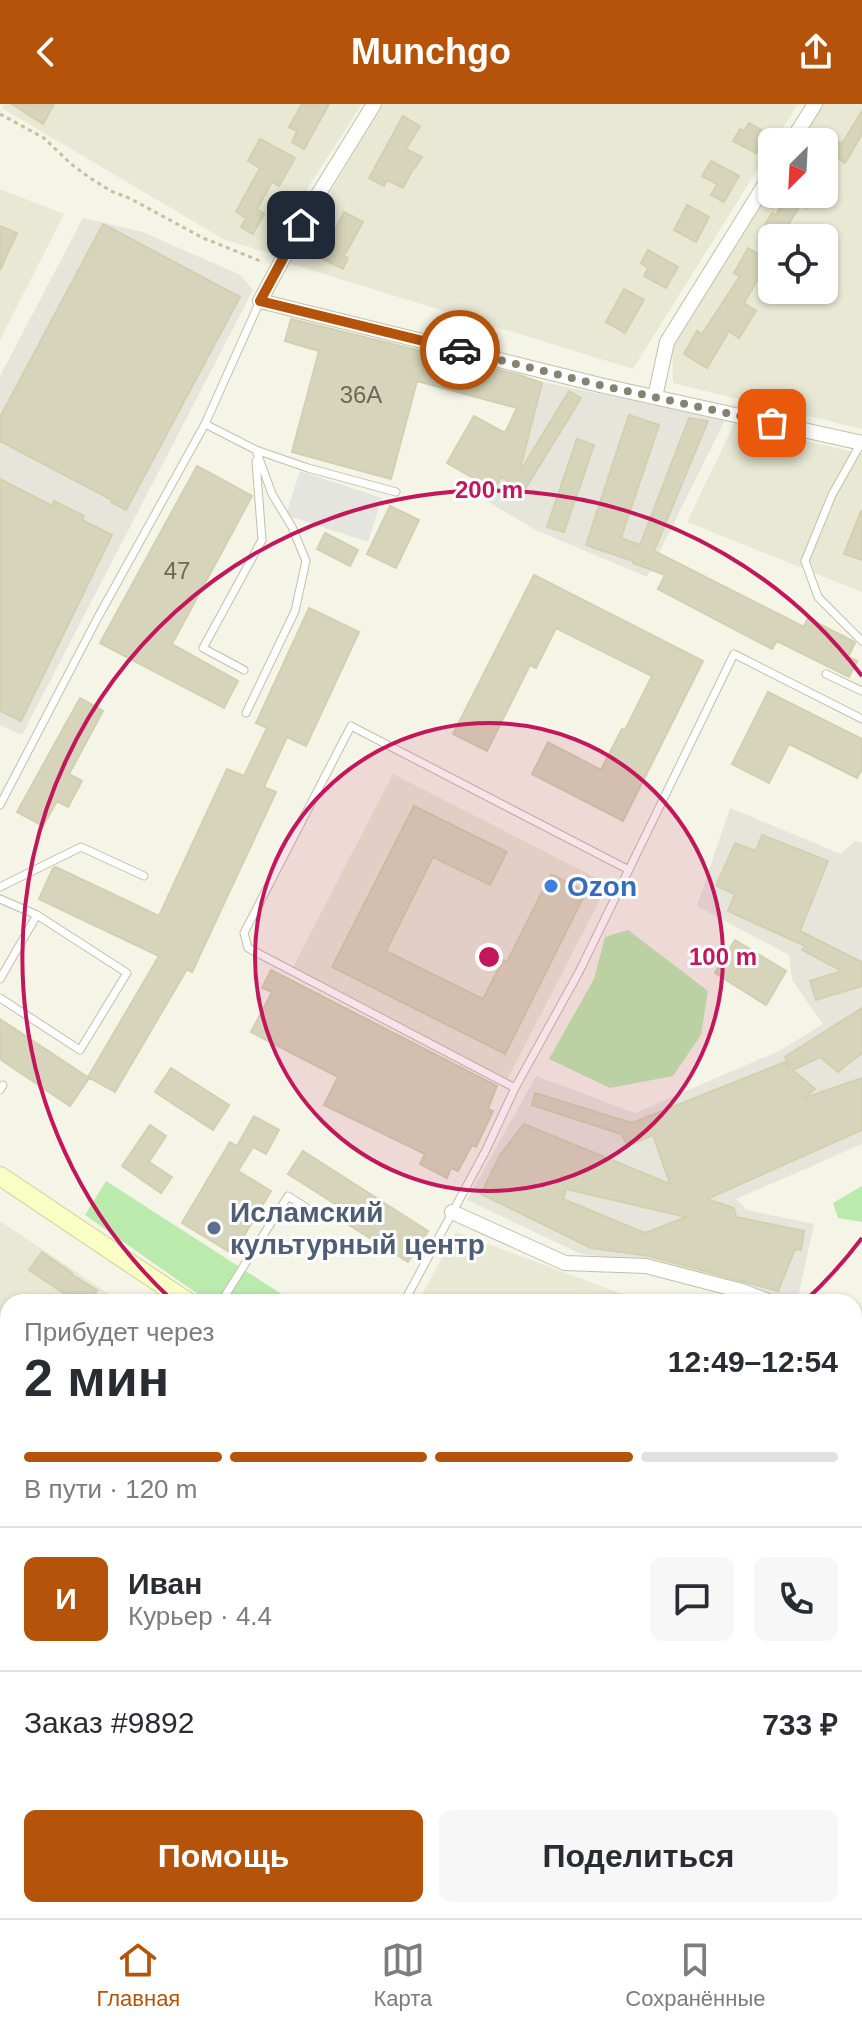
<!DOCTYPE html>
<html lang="ru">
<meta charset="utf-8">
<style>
:root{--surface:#fff;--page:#f7f7f7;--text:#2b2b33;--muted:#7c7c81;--line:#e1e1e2;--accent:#b45309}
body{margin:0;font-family:Helvetica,sans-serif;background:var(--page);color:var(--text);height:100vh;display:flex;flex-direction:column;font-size:30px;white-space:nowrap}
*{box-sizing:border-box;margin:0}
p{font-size:26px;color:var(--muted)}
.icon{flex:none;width:44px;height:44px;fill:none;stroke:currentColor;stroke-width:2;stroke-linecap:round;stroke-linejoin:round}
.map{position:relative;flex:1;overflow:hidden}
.details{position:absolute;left:0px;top:1190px;width:862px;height:624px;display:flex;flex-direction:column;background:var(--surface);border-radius:24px 24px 0 0;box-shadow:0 2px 6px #0004}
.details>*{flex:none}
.needle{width:52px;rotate:204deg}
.fabs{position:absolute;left:758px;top:24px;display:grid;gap:16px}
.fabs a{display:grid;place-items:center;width:80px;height:80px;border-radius:12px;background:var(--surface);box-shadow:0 2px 6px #0004;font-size:40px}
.pin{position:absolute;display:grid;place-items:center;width:68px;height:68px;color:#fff;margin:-34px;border-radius:16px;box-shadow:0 4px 12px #0006}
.courier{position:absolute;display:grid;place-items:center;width:80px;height:80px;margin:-40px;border:6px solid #b45309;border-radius:50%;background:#fff;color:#222;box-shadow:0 2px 10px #0007}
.overview em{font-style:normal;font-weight:600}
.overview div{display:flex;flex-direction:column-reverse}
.overview{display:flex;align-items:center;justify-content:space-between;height:136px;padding:0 24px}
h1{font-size:52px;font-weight:600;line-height:60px}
.bar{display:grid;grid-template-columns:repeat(4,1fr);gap:12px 8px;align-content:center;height:96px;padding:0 24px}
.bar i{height:10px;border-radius:6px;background:var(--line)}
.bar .selected{background:var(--accent)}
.bar p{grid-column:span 4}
.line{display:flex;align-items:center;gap:20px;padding:0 24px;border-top:2px solid var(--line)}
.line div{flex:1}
.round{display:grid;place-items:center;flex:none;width:84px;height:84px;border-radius:12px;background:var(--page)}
.primary-button{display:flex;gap:16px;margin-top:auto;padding:16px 24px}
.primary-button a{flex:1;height:92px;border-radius:12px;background:var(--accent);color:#fff;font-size:32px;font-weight:600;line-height:92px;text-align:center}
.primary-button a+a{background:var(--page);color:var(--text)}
header{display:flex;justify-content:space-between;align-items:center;height:104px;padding:0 24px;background:var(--accent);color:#fff;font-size:36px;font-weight:600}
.menu{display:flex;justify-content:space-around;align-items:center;height:112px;border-top:2px solid var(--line);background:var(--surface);font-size:22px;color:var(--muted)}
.menu a{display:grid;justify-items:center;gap:4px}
.menu .selected{color:var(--accent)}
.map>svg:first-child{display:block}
</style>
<header><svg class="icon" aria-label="back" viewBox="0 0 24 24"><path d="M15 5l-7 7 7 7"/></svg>Munchgo<svg class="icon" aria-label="share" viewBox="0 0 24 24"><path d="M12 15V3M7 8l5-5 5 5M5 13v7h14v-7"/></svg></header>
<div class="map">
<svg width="862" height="1814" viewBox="0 0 862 1814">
<rect width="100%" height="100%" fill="#f4f4e7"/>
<path fill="#e8e8d4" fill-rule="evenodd" d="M5,0H362L292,108L270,149L225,136L2,4Z
M383,0H798L774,38H772V42L633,265L288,159Z
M820,0H862V325L673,279L672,238L772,77V90H824V38H796ZM772,134H824V186H772Z
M0,85L64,110L0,236Z
M734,320L862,350V488L687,418Z
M393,670L608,780L507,976L292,865Z
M0,1117L121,1198H8V1243L0,1232Z
M456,1128L643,1198H418Z
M0,1274L8,1291V1806H198L202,1814H0Z
M854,1277L862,1280V1558L854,1554Z"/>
<path fill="#f7f4d1" d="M854,1635L862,1640V1814H561L567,1806H854Z"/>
<path fill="#e6e5db" d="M83,114L143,128L240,171L253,186L22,631L0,621V272Z
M533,276L725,316L647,473L536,426L473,389Z
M730,704L841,750L855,737L862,739V1040L736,1095L747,1106L814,1120L797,1198L655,1159L581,1150L467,1096L536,972L635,1009L781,946L823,920L792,876L789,851L697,802Z"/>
<path fill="#eceed0" d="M244,1806H561L556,1814H486L463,1806L434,1809L246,1812Z"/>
<path fill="#baebad" d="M628,826L708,887L701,931L673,972L610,984L549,955L594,875L605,833Z
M106,1077L294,1198H209L85,1111Z
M862,1082V1118L838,1114L833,1099Z"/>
<path fill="#e5e5df" d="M300,367L382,394L368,438L286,411Z"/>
<path fill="#d6d5bb" stroke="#d2d0ae" stroke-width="2" fill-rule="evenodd" d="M12,0H54L43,20Z
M302,0H329L304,45L292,38L297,27L289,23Z
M862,7V30L845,59L838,54L834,60L824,54V29L842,40Z
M403,12L420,22L406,45L422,53L415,64L414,63L403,84L387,76L384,82L369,74Z
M749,19L767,29L756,49L733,37L740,25L744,27Z
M260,35L295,54L279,82L272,78L257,105L264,110L253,130L241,123L246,114L236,108L260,64L248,57Z
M711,57L739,72L724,98L711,91L717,80L702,72Z
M784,90H816L807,104L801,100L780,134L763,124L772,109L776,111L787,92Z
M687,101L709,113L696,138L674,126Z
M344,108L363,118L344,152L348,154L343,165L321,154Z
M103,120L240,193L126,406L111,398L112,396L0,337V313Z
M0,122L17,129L0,166Z
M748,144L769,156L744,199L756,207L739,234L729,227L707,264L684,250L697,227L702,230L740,172L734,169Z
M648,146L678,163L666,184L644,172L648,164L641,159Z
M624,185L644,196L625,229L606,218Z
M291,215L519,271L542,279L519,369L569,287L581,294L524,387L501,373L494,386L447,359L474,312L505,329L517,304L417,277L391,375L292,348L319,247L285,237Z
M629,311L659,321L621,434L640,441L689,314L708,317L654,447L804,523L808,514L853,537L855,539L848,553L857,557L849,573L777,537L772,545L658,485L665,471L633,459V457L586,441Z
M577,335L594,341L564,428L547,423Z
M197,362L252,392L172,540L238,577L224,604L100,539Z
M0,375L52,402L54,397L84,412L82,416L112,431L21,617L0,607Z
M390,402L419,416L396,464L367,450Z
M861,407H862V456L844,450Z
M325,429L358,446L350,462L317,445Z
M534,471L703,557L623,717L532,670L548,638L601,666L622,625L625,626L652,572L556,524L536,564L530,561L487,647L453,630Z
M309,504L359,528L306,642L287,633L264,683L276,688L192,868L187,865L115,988L88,973L159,852L39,795L53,764L56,763L159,812L227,665L244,672L267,624L256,619Z
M768,588L862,635V665L857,674L789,640L769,679L732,660Z
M80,594L103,607L69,670L82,677L68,703L57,697L43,722L17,708Z
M414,702L507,748L490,781L433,753L386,847L483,895L503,856L507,858L551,770L586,788L505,950L332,863Z
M762,731L828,757L800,827L862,858V882L816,896L810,877L842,867L802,846L805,842L728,807L735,790L716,782L735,739L756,747Z
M735,836L786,867L766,901L715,869Z
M271,866L497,982L488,1005L493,1007L476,1043L472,1041L458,1067L451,1064L447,1074L420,1060L425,1050L324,1001L338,973L251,928L272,888L262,884Z
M862,904V949L838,968L820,953L793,966L815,985L804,994L862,974V1026L707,1095L734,1104L736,1113L804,1127L801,1146L795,1145L778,1187L649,1152L591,1144L481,1090L500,1051L524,1020L670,1080L653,1031L628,1042L621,1030L532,1001L535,989L632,1019L785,958L789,962L785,953ZM566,1085L686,1113L645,1129L563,1095Z
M0,915L89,974L70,1002L0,955Z
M171,964L229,1001L213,1026L155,988Z
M254,1012L279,1026L266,1050L253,1043L238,1067L271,1087L233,1150L182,1119L230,1038L237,1042Z
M150,1021L166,1032L149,1058L172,1073L161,1089L122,1062Z
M303,1047L428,1127L408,1158L349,1121L354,1112L288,1070Z
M42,1148L72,1169L71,1170L97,1186L90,1198H64L68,1192L29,1166Z"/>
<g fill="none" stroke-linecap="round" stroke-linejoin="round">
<defs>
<path id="lane" d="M205,320L256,346L308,364L396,388
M861,339L832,391L805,457L818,493L862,537
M244,566L203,544L262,436L256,357
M826,570L862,587
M246,609L295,507L306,457L292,423L272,390L256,346
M0,701L97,515L205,320L260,197
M0,783L81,743L144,772
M0,795L37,811L127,869L80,946L0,894
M0,875L37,811
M515,984L248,844L244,829L351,622L629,766
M0,986L3,981
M221,1198L288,1092L324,1115
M404,1198L485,1048L515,984L579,868L734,550L862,615
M8,1479L4,1480L3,1503L8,1521
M0,1547L4,1545L8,1536
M854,1627L862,1632
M0,1749L8,1746
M132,1806L135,1814
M611,1814L616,1807"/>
<path id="street" d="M374,0L313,99L260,197L604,282L862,339
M791,38L815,0
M655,293L667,238L772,69
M452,1108L565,1159L646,1162L742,1187L770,1198
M854,1231L862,1234
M0,1262L8,1271
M0,1669L8,1666
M212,1806L215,1814"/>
<path id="secondary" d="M0,1072L188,1198
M854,1605L862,1610"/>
</defs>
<use href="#lane" stroke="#c0c0a9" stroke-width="9"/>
<use href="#street" stroke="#c0c0a9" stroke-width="16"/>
<use href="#secondary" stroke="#cfd392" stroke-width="20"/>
<path stroke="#c3c299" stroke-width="3" stroke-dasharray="4 4" stroke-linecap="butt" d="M0,10L44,34L71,60L90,74L111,87L131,95L203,134L263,158
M457,1814L463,1806"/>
<use href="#lane" stroke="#fff" stroke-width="7"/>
<use href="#street" stroke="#fff" stroke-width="14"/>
<use href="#secondary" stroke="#faffc6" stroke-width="18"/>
</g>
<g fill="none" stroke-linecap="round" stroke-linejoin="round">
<path stroke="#848473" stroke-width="8" stroke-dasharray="0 14.4" d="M460,246L604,282L772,319"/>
<path stroke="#b45309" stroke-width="10" d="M301,121L260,197L460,246"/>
</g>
<circle cx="489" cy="853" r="234" fill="#c2185b" fill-opacity=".12"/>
<g fill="none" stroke="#c2185b" stroke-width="4">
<circle cx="489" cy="853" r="234"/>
<path d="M862 1134A467 467 0 0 1 805 1197M173 1197A467 467 0 1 1 862 572"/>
</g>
<circle fill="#3f7fe0" stroke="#fff" stroke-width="3" cx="551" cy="782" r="8"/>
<circle fill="#5c6f8a" stroke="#fff" stroke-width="3" cx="214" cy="1124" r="8"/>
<g text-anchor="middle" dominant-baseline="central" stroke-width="6" stroke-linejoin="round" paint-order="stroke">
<g font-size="24" fill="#6c6a56">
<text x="361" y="290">36А</text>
<text x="177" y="466">47</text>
</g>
<g font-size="28" font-weight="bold" fill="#366cbe" stroke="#fff" text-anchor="start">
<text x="567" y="782">Ozon</text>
</g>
<g font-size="28" font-weight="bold" fill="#4e5e75" stroke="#fff" text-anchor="start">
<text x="230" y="1108">Исламский<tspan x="230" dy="32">культурный центр</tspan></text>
</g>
</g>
<circle cx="489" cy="853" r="12" fill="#c2185b" stroke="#fff" stroke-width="4"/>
<g font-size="24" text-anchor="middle" font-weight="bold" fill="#c2185b" stroke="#fff" stroke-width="6" stroke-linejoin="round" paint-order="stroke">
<text x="489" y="394">200 m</text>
<text x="723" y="861">100 m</text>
</g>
</svg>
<div class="fabs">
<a><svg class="needle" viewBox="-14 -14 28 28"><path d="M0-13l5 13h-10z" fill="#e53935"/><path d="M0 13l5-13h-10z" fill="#7c7c81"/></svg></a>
<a><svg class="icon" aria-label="locate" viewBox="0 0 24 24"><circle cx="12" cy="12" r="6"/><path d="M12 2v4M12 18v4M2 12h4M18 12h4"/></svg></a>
</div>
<div class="pin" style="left:772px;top:319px;background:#ea580c"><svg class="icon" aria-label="bag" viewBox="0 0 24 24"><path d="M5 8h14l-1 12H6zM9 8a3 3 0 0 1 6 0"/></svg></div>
<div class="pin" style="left:301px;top:121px;background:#1f2937"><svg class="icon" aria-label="home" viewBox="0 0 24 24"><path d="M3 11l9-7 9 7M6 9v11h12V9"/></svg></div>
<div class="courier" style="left:460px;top:246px"><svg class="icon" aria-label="car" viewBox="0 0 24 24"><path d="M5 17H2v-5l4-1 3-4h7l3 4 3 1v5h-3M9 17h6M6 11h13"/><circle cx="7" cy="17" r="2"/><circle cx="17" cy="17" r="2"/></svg></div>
<section class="details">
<div class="overview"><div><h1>2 мин</h1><p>Прибудет через</p></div><em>12:49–12:54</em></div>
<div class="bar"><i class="selected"></i><i class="selected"></i><i class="selected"></i><i></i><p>В пути · 120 m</p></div>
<div class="line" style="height:144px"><b class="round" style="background:var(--accent);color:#fff">И</b><div><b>Иван</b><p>Курьер · 4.4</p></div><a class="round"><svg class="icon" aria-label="chat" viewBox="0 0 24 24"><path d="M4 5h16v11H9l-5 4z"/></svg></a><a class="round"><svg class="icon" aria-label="phone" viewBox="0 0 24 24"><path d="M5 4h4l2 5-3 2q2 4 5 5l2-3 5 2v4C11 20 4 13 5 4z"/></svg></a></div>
<div class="line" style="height:104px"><div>Заказ #9892</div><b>733 ₽</b></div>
<div class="primary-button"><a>Помощь</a><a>Поделиться</a></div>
</section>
</div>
<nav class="menu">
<a class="selected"><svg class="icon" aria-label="home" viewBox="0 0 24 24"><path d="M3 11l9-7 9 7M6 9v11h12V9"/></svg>Главная</a>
<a><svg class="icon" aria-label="map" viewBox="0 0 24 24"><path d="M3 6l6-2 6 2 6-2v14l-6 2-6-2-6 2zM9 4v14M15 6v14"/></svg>Карта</a>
<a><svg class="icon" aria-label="saved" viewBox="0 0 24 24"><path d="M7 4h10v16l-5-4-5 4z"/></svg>Сохранённые</a>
</nav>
